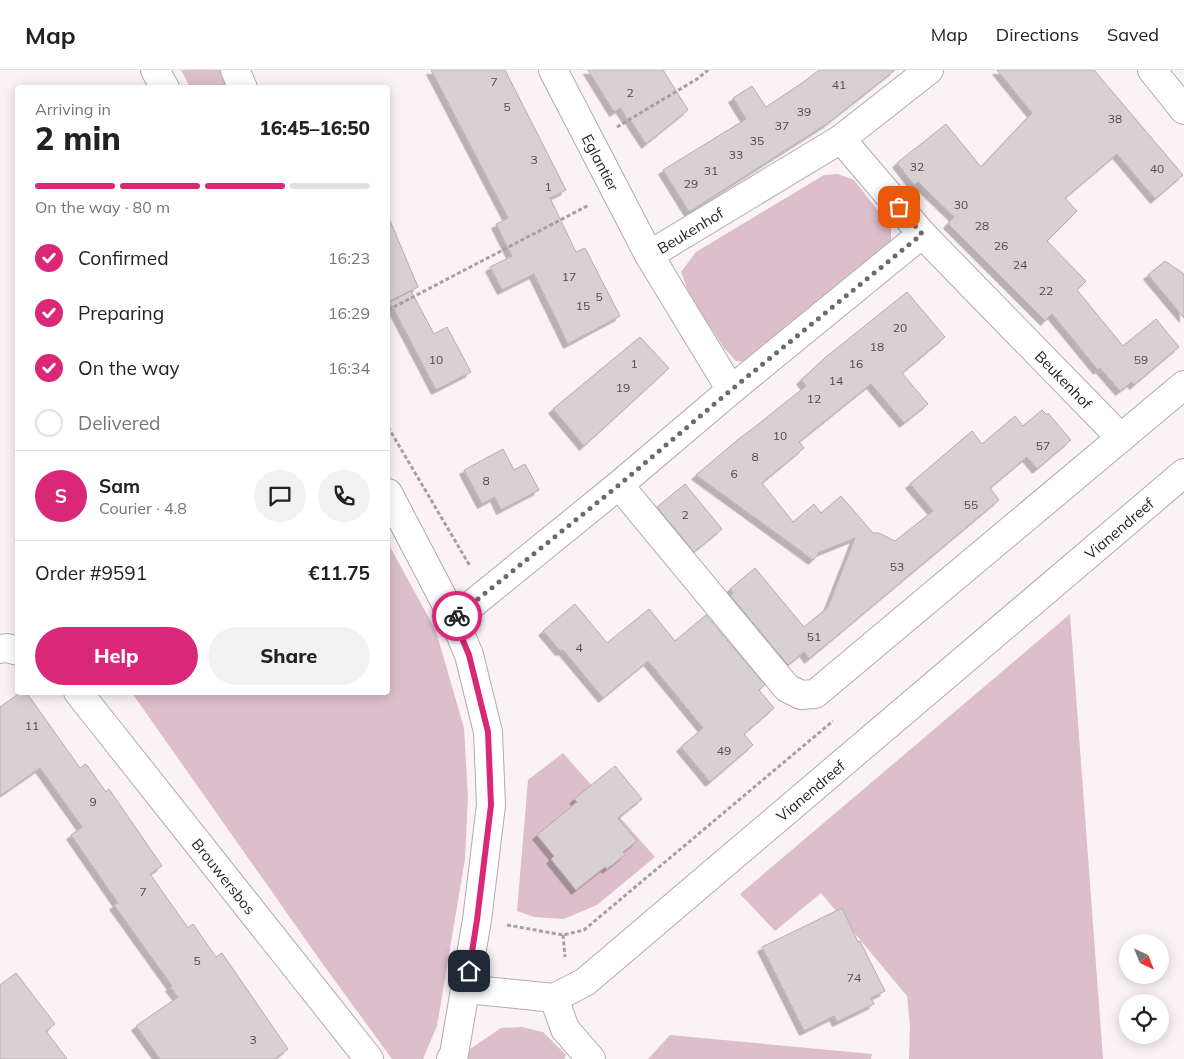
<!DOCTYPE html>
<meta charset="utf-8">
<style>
:root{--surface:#fff;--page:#f2f2f2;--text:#222;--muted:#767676;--line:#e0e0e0;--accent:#db2777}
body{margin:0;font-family:Mulish,sans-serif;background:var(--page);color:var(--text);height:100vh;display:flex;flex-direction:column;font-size:19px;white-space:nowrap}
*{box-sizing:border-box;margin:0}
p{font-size:16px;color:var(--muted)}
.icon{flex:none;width:28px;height:28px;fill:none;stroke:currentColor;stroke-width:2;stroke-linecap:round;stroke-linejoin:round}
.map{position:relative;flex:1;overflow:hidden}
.side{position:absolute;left:15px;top:15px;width:375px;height:610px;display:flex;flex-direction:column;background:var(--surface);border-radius:5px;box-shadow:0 2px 12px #0003}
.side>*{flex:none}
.needle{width:32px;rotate:137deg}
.controls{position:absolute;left:1119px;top:864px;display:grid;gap:10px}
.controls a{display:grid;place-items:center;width:50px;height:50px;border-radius:50%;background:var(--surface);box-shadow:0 2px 12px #0003;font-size:25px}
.pin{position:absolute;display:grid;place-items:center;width:42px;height:42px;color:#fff;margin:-21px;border-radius:10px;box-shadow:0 2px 8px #0006}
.courier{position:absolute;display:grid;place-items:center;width:50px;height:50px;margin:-25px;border:4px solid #db2777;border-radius:50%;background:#fff;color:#222;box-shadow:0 1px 6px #0007}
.overview em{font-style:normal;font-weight:800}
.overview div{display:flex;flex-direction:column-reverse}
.overview{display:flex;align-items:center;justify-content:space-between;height:85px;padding:0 20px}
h1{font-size:32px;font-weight:800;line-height:38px}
.bar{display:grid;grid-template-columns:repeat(4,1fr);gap:8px 5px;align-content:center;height:60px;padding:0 20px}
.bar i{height:6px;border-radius:4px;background:var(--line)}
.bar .on{background:var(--accent)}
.bar p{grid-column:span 4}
.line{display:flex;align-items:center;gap:12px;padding:0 20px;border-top:1px solid var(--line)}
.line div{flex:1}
.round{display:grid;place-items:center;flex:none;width:52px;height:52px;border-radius:26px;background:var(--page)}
ol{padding:0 20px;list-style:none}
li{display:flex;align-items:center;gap:15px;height:55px}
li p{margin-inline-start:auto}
li .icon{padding:5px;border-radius:50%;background:var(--accent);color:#fff;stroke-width:4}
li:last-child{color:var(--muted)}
li i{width:28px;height:28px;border:2px solid var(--line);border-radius:50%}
.button{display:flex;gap:10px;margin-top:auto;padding:10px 20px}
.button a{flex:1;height:58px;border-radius:30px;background:var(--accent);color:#fff;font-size:20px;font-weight:800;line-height:58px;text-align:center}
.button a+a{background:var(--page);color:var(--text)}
header{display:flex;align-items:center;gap:30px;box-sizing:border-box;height:70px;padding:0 25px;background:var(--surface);border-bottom:1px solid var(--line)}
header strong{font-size:24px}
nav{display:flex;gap:28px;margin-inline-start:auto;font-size:18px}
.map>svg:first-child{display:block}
</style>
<header>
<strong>Map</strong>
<nav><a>Map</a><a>Directions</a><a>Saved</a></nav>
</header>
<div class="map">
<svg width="1184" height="989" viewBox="0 0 1184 989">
<defs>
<filter id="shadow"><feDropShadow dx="-4.5" dy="4.5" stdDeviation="0" flood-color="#0004"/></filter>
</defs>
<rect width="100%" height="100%" fill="#faf2f5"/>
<path fill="#ddbfcc" d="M181,0H222L230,17H190Z
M838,104L854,110L891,157V172L752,293L736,291L724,278L690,226L681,202L696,182L824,105Z
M388,473L436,561L464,658L468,727L465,789L437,956L423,989H392L322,893L132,623L388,622Z
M1070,544L1103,989H909L910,956L907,926L821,823L775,861L740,824Z
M563,683L655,787L597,835L564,849L534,847L517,841L528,710Z
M522,957L543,962L566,985L564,989H467L470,979L501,958Z
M670,965L872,984L871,989H648Z"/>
<path fill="#d8d0d3" stroke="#b5aeb1" filter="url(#shadow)" d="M431,0H505L566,120L550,128L576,182L585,178L620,246L568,274L534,204L502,220L490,197L512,186L496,154L508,148Z
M588,0H663L688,40L646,74L629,48L628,50L620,38L614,42Z
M819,0H895L828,53L689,142L663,100L746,49L733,28L752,16L766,37L802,13Z
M997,0H1094L1183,105L1155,129L1117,84L1065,128L1077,141L1047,171L1086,211L1077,220L1123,276L1156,249L1179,277L1134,315L1132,312L1120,321L1100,298L1098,300L1052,244L1045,251L948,154L954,147L918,112L914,115L897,93L946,54L981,97L1032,43Z
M388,146L418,217L388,232Z
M1165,191L1184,204V248L1148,205Z
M411,221L434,264L447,257L471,302L436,320L390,232Z
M907,222L945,267L902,303L928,334L904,353L871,314L799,372L804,378L762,413L793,452L814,434L821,443L841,426L873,463H879L895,471L933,441L910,414L972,361L982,374L1015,346L1023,356L1042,340L1047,345L1048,343L1071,370L1037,399L1027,387L990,418L999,430L809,589L804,582L788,595L730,525L733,523L730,519L755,498L804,557L828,537L855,468L818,483L819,484L813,490L696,405L740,368L756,356L806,316L801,310L826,287Z
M640,267L669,298L584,376L553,339Z
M503,379L514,400L525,394L539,420L501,440L495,427L482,434L464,400Z
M685,414L722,459L694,482L657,437Z
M575,534L607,573L649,539L675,571L706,545L765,615L759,620L774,638L744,664L753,675L710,712L681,677L703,658L648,591L603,628L563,580L560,581L543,561Z
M21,622H26L80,698L86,694L106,722L109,719L162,796L150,804L188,858L193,854L216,887L222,883L288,979L275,989H160L136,956L178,927L170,917L172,916L114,835L118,833L71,765L82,757L40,698L0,726V637Z
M615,696L642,729L618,748L637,771L623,782L625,785L607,799L605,797L576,820L551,789L554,786L537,765L577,732L574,729Z
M842,838L858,872L860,871L885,921L871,928L874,934L837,952L834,946L804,961L762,877Z
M16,903L55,954L46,961L67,989H0V915Z"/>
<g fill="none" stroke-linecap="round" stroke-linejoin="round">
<defs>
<g id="minor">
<path d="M155,0L165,18"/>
<path d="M235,0L243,18"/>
<path id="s1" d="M553,0L649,185"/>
<path d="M1152,0L1184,40"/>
<path id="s2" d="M841,69L922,164L1121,368"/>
<path id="s3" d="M731,320L649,185L841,69L929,0"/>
<path d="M619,415L787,618L801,625L815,624L1184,315"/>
<path d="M388,423L454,549L469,585L488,662L491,735L477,850L454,984L451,989"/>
<path d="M454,549L619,415L731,320L922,164"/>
<path d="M0,579L7,578L18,581"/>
<path id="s4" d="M78,622L369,989"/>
<path id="s5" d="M466,919L554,928L585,912L1184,403"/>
<path d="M554,928L565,959L591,989"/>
</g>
</defs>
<use href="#minor" stroke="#b2abae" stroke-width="30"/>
<path stroke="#a7a1a3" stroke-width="3" stroke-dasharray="4 2.5" stroke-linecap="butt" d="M617,57L697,9L708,0
M388,240L589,135
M388,357L470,496
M507,855L563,865L584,860L833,651
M563,865L565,887"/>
<use href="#minor" stroke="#fff" stroke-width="28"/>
</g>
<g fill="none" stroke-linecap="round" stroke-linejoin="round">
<path stroke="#6e696b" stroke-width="5" stroke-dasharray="0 9" d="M457,546L619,415L731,320L922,164L899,137"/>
<path stroke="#db2777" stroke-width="6" d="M457,546L454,549L469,585L488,662L491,735L477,850L469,901"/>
</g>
<g text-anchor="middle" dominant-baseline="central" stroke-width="4" stroke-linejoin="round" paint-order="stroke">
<g font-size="12" fill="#504b4d">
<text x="494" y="11">7</text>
<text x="839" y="14">41</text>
<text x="630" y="22">2</text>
<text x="507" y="36">5</text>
<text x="804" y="41">39</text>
<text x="1115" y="48">38</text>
<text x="782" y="55">37</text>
<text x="757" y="70">35</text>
<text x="736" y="84">33</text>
<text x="534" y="89">3</text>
<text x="917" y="96">32</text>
<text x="1157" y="98">40</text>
<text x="711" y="100">31</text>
<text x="691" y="113">29</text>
<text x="548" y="116">1</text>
<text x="961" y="134">30</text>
<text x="982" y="155">28</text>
<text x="1001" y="175">26</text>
<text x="1020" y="194">24</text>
<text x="569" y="206">17</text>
<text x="1046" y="220">22</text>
<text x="599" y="226">5</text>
<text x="583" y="235">15</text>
<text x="900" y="257">20</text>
<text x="877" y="276">18</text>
<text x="436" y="289">10</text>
<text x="1141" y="289">59</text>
<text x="634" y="293">1</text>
<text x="856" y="293">16</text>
<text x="836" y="310">14</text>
<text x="623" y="317">19</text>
<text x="814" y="328">12</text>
<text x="780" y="365">10</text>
<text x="1043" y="375">57</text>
<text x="755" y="386">8</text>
<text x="734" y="403">6</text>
<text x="486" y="410">8</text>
<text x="971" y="434">55</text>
<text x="685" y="444">2</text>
<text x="897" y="496">53</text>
<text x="814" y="566">51</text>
<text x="579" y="577">4</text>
<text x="32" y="655">11</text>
<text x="724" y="680">49</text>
<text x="93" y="731">9</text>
<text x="143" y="821">7</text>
<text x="197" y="890">5</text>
<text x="854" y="907">74</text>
<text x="253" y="969">3</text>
</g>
<g font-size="15" fill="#221f20" stroke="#fff">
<text stroke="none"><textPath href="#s1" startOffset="104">Eglantier</textPath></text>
<text stroke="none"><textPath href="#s3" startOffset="206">Beukenhof</textPath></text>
<text stroke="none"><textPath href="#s2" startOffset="328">Beukenhof</textPath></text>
<text stroke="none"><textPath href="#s5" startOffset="824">Vianendreef</textPath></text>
<text stroke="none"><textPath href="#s5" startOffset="419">Vianendreef</textPath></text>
<text stroke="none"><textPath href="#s4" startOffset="235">Brouwersbos</textPath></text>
</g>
</g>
</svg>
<div class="controls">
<a><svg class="needle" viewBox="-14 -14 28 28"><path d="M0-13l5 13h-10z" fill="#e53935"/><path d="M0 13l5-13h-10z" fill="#767676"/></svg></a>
<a><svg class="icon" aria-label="locate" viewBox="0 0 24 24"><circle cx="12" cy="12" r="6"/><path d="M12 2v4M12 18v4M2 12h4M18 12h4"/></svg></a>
</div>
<div class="pin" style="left:899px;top:137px;background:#ea580c"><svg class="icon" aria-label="bag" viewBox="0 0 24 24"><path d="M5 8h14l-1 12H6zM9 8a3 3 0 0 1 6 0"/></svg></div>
<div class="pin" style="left:469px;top:901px;background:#1f2937"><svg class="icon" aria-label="home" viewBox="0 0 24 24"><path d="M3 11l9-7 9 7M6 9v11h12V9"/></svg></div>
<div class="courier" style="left:457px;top:546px"><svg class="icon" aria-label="bike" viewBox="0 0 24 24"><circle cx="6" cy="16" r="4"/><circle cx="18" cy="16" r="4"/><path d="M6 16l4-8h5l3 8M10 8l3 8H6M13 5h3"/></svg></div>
<section class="side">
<div class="overview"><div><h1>2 min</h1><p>Arriving in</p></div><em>16:45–16:50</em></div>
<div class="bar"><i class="on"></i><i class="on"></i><i class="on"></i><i></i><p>On the way · 80 m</p></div>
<ol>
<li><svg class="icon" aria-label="check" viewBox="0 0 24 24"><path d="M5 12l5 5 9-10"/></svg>Confirmed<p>16:23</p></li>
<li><svg class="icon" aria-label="check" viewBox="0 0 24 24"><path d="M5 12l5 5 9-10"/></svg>Preparing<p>16:29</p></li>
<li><svg class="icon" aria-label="check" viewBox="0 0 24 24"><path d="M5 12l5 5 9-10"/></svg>On the way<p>16:34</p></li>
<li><i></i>Delivered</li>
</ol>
<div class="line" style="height:90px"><b class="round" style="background:var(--accent);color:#fff">S</b><div><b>Sam</b><p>Courier · 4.8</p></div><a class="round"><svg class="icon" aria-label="chat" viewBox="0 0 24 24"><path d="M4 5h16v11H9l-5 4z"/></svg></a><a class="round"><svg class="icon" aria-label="phone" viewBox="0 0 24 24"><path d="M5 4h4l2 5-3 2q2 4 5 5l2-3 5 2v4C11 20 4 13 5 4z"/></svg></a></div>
<div class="line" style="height:65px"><div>Order #9591</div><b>€11.75</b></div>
<div class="button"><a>Help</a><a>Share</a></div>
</section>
</div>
